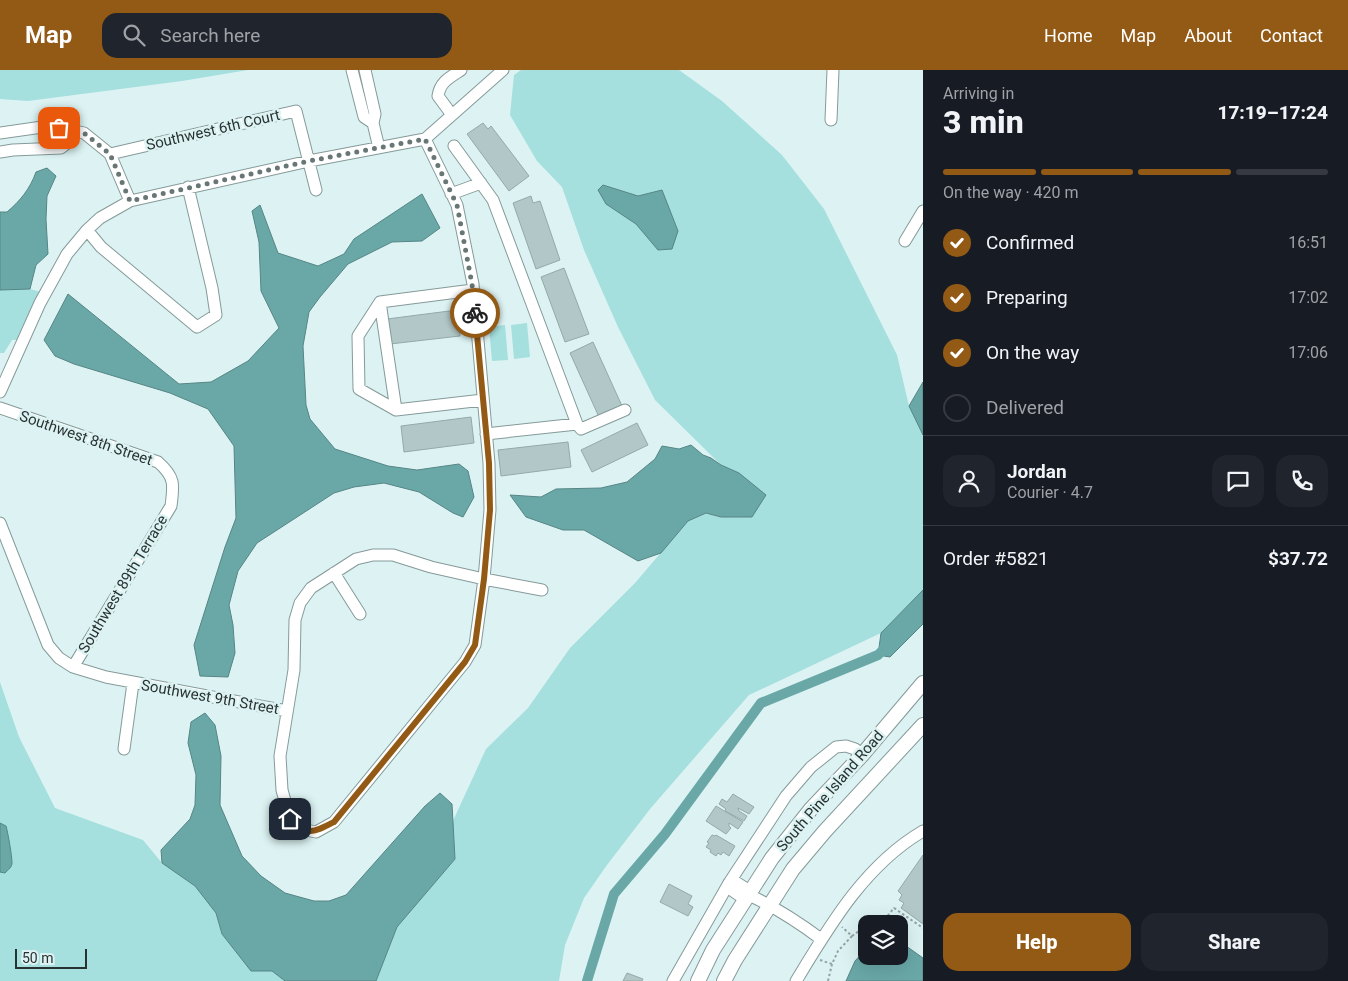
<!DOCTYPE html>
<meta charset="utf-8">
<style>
:root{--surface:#171b24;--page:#20242c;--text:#f1f3f6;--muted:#9ea1a6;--line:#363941;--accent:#935a15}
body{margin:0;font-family:Roboto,sans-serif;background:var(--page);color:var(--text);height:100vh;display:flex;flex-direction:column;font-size:19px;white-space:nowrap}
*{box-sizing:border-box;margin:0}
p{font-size:16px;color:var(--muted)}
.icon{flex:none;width:28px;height:28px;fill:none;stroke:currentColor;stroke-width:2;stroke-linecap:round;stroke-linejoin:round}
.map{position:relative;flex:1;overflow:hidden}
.panel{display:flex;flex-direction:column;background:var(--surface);width:425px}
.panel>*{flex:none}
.tools{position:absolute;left:858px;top:845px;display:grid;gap:10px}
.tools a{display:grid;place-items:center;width:50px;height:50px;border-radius:10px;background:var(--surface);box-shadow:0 5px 20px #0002;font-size:25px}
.scale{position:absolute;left:15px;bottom:12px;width:72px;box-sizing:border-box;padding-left:5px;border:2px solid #293232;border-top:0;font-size:14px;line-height:18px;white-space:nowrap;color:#293232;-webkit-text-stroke:4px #ddf3f3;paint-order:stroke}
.pin{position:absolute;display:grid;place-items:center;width:42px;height:42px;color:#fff;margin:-21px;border-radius:10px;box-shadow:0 2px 8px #0006}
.courier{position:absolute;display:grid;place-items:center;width:50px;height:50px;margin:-25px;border:4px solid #935a15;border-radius:50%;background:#fff;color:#222;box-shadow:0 1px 6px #0007}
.head em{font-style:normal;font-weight:800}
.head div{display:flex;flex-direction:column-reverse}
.head{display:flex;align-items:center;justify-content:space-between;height:85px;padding:0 20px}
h1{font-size:32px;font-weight:800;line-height:38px}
.bar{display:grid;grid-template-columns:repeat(4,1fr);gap:8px 5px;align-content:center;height:60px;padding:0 20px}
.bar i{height:6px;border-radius:4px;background:var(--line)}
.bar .active{background:var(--accent)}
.bar p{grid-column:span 4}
.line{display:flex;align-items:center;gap:12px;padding:0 20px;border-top:1px solid var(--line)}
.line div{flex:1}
.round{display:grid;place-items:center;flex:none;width:52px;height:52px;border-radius:15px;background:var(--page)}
ol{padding:0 20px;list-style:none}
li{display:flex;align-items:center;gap:15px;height:55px}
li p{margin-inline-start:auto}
li .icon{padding:5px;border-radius:50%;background:var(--accent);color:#fff;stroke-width:4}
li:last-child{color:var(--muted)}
li i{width:28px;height:28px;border:2px solid var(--line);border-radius:50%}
.primary-button{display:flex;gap:10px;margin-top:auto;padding:10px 20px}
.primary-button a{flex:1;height:58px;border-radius:15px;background:var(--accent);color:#fff;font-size:20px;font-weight:800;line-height:58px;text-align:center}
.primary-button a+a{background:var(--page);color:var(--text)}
header{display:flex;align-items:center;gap:30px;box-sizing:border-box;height:70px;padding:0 25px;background:var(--accent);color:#fff}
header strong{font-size:24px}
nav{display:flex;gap:28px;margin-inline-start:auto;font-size:18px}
.search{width:350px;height:45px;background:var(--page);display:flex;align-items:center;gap:12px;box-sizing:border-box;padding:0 18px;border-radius:15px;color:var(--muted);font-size:19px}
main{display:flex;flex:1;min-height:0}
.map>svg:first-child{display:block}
</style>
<header>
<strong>Map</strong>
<div class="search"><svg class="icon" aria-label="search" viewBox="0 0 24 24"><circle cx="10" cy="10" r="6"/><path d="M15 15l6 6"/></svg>Search here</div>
<nav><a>Home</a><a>Map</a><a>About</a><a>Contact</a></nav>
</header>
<main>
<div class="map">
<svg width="923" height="911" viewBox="0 0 923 911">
<rect width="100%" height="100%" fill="#ddf3f3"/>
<path fill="#a5dfde" d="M0,0H248L182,11L28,31L0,29Z
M521,0H679L722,31L782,85L824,139L897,285L909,336L923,365V520L881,563L749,625L650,739L607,795L584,828L565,875L559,911H376L397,857L455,789L452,753L486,679L528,638L570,578L635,513L688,451L706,443L721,447L739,403L721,395L655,330L618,257L584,180L562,117L537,91L510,45L514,5Z
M30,219L41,222L19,270H12L4,283H0V220Z
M527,253L530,287L514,289L511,255Z
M505,255L508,290L492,291L489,257Z
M0,612L19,667L55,738L143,770L162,793L195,816L216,843L222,864L285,911H0Z"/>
<path fill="#6aa8a8" stroke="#568585" d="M47,98L56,106L47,126L46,149L48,184L36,195L30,219L0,220V142H7C20,131 30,119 36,102Z
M603,115L638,126L662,120L678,161L672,179L658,180L636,154L606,134L598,120Z
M422,124L440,158L422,171L392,172L348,194L320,227L309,242L303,276L306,335L310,349L335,379L388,396L417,400L459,394L468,401L474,427L463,447L453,443L419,422L384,413L354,417L334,423L257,473L238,501L229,535L233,555L235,583L228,607L200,606L194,575L225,477L236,448L234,376L208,339L170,323L74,294L55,286L44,270L68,224L179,314L211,312L248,291L279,258L261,221L259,172L252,141L260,135L278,183L318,196L344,184L354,169Z
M923,312V365L909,336Z
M691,375L703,385L711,388L721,395L739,403L766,425L752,447H721L706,443L688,451L661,483L638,491L584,460H563L526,447L510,425L541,427L556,419L601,418L627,412L655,389L662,376L679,379Z
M923,520V554L890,587L878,585L881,563Z
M205,643L215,655L221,686L220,735L242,786L261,806L285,823L314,831H329L346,825L425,736L440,723L452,734L455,789L397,857L376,911H285L272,901H251L222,864L216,843L195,816L162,793L161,780L190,749L195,735L196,705L188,673L191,652Z
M0,753L6,756C8,763 12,786 12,793C12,797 8,800 5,803L0,802Z
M899,871L923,888V911H846L855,891L866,879V886H899Z"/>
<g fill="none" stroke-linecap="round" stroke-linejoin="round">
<path stroke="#6aa8a8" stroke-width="10" d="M587,911L614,824L665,764L761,633L878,585L887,576"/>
</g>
<path fill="#b2c7c7" stroke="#94aaa9" d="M483,53L488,59L491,56L529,106L509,121L467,64Z
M531,126L533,133L540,131L560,190L536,199L513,133Z
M564,198L589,264L565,272L541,207Z
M457,240L460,266L390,274L387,249Z
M593,272L622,336L599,347L570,283Z
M471,347L474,373L404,382L401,356Z
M637,353L648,375L592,402L581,380Z
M568,372L571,397L501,406L498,380Z
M733,724L754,737L749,744L738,738L739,741L747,746L744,751L725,741L726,739L719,734L722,729L727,732Z
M716,736L743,752L738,759L729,753V756L731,758L726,764L706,751Z
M712,765L715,766L716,765L735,776L729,786L723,782L721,785L718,783L716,786L710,782L711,780L706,777L709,773L707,772Z
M923,785V854L901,838L904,833L899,830L902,825L898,821Z
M669,814L692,826L688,834L693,837L688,846L660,832Z
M627,903L643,909L642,911H623Z"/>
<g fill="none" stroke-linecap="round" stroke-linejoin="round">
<defs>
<path id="minor" d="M352,0L364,47L373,53
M365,0L375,44L373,53L379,78
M452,45L438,26C440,12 449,8 461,0
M831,50L833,0
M0,63L49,56L84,63L110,84L130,131
M425,69L457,135L473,214L489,393L490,440L484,509L475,575L465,592L334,752L316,762L301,759L290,749L282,720L280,686L294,600L295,550L300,533L311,518L356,489L373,485H393L431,497L484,509L542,520
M454,76L493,130L577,354
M0,82L13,80L61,78L66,74L69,60
M110,84L296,41L316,120
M451,124L481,113
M87,160L101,177L197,257L216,245L212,218L188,117
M905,171L923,141
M473,220L380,232L358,266L359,319L396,340L483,330
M380,232L396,340
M0,322L40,233L67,184L87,160L100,148L130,131L309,91L425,69L503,0
M0,338L158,392C175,407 174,414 171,436L73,597
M486,364L577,354L581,359L625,340
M0,453L48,575L59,588L73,597L106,607L287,641
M334,503L360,544
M124,679L133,613
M749,825L743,828L730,819L729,813L734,811L748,820L749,825C775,837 798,852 821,869
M673,911L729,813L786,726L811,697L836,677L846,676L855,679L862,685
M796,911C830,855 865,795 923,761"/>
<path id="major" d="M698,911L713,880L772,788L811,739L862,685L923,613
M724,911L735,890L793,799L825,761L923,655"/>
</defs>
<use href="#minor" stroke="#859a99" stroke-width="13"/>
<use href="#major" stroke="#859a99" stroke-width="16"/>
<path stroke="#92a3a3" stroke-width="2" stroke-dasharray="2.5 2.5" stroke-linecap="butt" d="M870,854L885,849L894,838L923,858
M852,866L866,856
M820,890L832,894L838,881L852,866L842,857
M828,911L832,894"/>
<use href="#minor" stroke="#fff" stroke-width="11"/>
<use href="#major" stroke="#fff" stroke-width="14"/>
</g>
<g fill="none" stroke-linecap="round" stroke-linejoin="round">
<path stroke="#687676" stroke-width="5" stroke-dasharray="0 9" d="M59,58L84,63L110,84L130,131L309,91L425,69L457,135L472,214L475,243"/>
<path stroke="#935a15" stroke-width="6" d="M290,749C308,766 313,763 334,752L465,592L475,575L484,509L490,440L489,393L475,243"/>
</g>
<g text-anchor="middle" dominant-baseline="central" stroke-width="5" stroke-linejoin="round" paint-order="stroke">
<g font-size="15" fill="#293232" stroke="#ddf3f3">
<text transform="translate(213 60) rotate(-13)">Southwest 6th Court</text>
<text transform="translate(86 368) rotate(19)">Southwest 8th Street</text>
<text transform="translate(123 514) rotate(-59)">Southwest 89th Terrace</text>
<text transform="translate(210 627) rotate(10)">Southwest 9th Street</text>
<text transform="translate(830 721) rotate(-49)">South Pine Island Road</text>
</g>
</g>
</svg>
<div class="tools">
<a><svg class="icon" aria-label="layers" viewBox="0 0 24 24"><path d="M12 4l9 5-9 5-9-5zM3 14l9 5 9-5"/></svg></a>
</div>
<div class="scale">50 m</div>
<div class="pin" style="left:59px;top:58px;background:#ea580c"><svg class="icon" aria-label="bag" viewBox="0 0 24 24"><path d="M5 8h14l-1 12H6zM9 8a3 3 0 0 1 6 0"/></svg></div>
<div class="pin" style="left:290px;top:749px;background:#1f2937"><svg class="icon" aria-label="home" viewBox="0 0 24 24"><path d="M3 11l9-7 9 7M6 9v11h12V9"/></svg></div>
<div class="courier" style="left:475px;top:243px"><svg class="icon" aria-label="bike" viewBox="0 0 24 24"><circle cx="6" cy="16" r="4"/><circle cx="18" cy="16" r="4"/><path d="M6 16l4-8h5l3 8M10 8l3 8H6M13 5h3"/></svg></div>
</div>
<section class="panel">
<div class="head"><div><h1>3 min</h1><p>Arriving in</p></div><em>17:19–17:24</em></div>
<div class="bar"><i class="active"></i><i class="active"></i><i class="active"></i><i></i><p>On the way · 420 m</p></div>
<ol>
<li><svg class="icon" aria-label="check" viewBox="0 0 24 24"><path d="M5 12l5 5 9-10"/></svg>Confirmed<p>16:51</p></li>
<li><svg class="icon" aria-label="check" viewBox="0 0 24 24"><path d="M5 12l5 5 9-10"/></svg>Preparing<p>17:02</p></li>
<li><svg class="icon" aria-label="check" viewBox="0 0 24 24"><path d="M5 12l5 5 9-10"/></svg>On the way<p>17:06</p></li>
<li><i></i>Delivered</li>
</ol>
<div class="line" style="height:90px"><a class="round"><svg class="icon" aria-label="person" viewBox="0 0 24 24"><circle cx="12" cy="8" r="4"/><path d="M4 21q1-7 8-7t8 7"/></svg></a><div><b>Jordan</b><p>Courier · 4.7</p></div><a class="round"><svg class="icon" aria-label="chat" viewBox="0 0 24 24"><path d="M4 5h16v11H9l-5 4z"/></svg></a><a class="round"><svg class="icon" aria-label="phone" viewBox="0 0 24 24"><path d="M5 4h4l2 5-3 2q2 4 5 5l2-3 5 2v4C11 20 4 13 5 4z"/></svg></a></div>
<div class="line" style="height:65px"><div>Order #5821</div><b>$37.72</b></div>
<div class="primary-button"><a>Help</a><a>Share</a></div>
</section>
</main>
